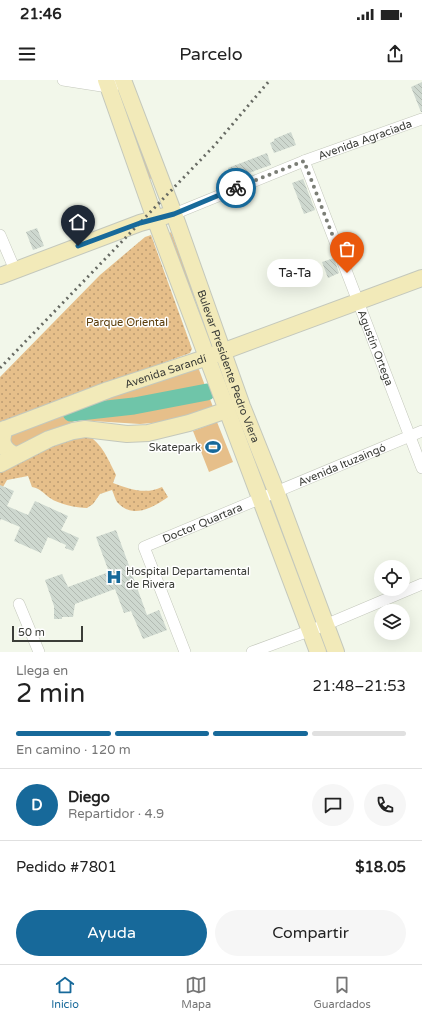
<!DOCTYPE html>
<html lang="es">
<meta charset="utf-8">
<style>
:root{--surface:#fff;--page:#f6f6f6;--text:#222;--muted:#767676;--line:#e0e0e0;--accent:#17699a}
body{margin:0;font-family:"Varela Round",sans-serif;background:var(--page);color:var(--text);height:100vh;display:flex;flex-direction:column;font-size:15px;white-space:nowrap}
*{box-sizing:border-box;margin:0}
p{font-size:13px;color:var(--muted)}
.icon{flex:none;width:22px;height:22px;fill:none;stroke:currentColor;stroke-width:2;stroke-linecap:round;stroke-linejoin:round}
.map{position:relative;height:572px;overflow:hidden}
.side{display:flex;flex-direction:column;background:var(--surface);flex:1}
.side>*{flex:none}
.controls{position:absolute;left:374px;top:480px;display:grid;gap:8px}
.controls a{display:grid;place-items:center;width:36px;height:36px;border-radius:50%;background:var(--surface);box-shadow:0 4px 16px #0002;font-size:20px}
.scale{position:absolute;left:12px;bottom:10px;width:71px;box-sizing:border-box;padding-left:4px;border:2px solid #3b3d38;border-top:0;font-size:11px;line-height:14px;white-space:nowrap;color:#3b3d38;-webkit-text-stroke:3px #fff;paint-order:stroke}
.pin{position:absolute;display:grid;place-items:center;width:34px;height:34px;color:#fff;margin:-41px -17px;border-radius:50% 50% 50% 0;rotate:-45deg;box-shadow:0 0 4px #0007}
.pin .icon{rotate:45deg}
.courier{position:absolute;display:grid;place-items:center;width:40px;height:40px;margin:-20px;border:3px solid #17699a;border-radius:50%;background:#fff;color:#222;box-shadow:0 1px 5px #0007}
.bubble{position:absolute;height:28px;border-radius:14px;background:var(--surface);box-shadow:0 4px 16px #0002;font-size:13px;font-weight:600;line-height:28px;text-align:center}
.head em{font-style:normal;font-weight:600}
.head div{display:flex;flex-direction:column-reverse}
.head{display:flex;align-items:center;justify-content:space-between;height:68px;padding:0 16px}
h1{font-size:26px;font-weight:600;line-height:30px}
.bar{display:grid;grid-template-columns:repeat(4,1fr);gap:6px 4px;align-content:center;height:48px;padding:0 16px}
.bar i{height:5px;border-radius:3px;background:var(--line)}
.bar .on{background:var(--accent)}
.bar p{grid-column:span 4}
.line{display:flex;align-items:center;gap:10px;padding:0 16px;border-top:1px solid var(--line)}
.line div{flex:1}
.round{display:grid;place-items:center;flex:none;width:42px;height:42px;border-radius:21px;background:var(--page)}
.cta{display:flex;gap:8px;margin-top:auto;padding:8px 16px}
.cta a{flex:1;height:46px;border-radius:24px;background:var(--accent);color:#fff;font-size:16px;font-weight:600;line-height:46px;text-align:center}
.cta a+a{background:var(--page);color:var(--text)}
.status{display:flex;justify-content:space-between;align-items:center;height:28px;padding:0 20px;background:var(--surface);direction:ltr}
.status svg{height:11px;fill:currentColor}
header{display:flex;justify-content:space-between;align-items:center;height:52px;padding:0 16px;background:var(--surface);font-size:18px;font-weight:600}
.dock{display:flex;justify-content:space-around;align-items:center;height:56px;border-top:1px solid var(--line);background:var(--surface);font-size:11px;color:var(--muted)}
.dock a{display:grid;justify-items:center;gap:2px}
.dock .on{color:var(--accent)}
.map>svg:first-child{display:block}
</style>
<div class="status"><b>21:46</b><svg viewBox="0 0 49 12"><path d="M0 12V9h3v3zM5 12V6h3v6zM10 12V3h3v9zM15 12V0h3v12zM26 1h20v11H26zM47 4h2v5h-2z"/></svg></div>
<header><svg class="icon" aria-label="menu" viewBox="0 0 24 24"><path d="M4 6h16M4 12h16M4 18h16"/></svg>Parcelo<svg class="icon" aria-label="share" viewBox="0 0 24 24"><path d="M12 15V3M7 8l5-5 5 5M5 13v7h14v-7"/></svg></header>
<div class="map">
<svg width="422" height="572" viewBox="0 0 422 572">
<defs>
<pattern id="park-dots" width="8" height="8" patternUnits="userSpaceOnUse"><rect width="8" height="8" fill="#e6bf8a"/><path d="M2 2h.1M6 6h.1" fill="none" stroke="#bc9c72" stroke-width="1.8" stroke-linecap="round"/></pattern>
<pattern id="building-back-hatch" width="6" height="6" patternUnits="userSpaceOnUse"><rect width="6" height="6" fill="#ced8cf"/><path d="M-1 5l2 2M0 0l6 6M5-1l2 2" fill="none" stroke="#b2bab2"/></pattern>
</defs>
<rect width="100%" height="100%" fill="#f2f7ea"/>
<path fill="#e6bf8a" d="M125,22L152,99L147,98L121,25Z
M171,152L198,224L186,204L168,155Z
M198,287L213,327L164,342L140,344L77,340L14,368L8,357L10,353Z
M217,342L233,382L209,392L193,351Z
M270,425L273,426L315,537H312Z"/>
<path fill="url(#park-dots)" d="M151,155L192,269L190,273L0,343V297L100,195L145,157Z
M87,355C102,363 108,379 116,395L113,403C130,409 145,415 162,407L168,417C154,427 132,440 117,422C115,419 114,414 112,410L100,414L93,424L87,428C77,428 58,424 50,418C43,413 41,409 32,407L28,396L7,400L0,412V391L31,373Z"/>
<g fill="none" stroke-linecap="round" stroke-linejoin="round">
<path stroke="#6fc5a9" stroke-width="17" d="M71,333L134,326L207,312"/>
</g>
<path fill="url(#building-back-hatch)" d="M422,2V32H421L411,7Z
M291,52L296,65L274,73L270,63L274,61V59Z
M267,73L271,85L232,99L228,88Z
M303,99L315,130L304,134L292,103Z
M37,148L44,166L33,170L26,152Z
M334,178L339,193L328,198L322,182Z
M0,405L14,411L7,426L28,435L35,421L68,436L61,450L79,458L73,471L65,468L66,465L48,457L41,473L14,461L20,447L1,439L0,441Z
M116,450L147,535L159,530L167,550L143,559L131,531L124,533L115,509L75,524L73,537H62V539H54V526L45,500L62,494L68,507L109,492L96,457Z"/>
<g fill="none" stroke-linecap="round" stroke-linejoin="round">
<defs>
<g id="street">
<path d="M63,0L108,7L124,2"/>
<path id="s1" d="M304,81L422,388"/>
<path id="s2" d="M174,134L304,81L422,39"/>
<path d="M0,155L15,190"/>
<path d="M19,524L39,572"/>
<path id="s3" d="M185,572L144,467L422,351"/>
<path d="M252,572L325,545L422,504"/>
</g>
<g id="secondary">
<path d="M106,0L154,136L318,572"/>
<path id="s4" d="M123,0L174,134L242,326L276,411L336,572"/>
<path d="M0,196L140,143L165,136"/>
<path d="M5,349C0,361 2,369 15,375"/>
<path id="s5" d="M0,351L108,310L208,277L422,198"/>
<path d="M0,384L49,359L73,351L85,349L127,354L148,353L189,343L227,330"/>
</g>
</defs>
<use href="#street" stroke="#c4c8bc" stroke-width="12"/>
<use href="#secondary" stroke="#c4c8bc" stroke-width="18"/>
<use href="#street" stroke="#fff" stroke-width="11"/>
<use href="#secondary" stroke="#f2eab9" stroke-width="16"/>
<path stroke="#676a63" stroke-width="3" stroke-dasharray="2 4" stroke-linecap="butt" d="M0,288L214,66L270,0"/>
</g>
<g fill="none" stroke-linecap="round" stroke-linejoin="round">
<path stroke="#7b7e76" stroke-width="4" stroke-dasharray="0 7.2" d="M236,108L304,81L347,193"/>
<path stroke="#17699a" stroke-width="5" d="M78,166L140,143L174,134L236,108"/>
</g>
<defs>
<symbol id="stadium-bare" viewBox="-9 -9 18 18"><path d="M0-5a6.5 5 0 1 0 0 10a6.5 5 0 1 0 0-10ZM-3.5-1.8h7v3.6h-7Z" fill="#17699a" stroke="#fff" stroke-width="2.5" paint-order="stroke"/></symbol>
<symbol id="hospital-bare" viewBox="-9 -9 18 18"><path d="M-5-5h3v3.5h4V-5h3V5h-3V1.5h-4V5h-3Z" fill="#17699a" stroke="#fff" stroke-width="2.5" paint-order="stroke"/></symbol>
</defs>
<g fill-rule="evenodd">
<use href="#stadium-bare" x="202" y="356" width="22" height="22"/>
<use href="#hospital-bare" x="103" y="486" width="22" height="22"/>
</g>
<g text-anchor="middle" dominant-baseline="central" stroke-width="3" stroke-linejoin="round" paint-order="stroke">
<g font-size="11" fill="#3b3d38" stroke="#fff">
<text stroke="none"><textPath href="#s2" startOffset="205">Avenida Agraciada</textPath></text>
<text stroke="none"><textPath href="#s1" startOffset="200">Agustín Ortega</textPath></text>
<text stroke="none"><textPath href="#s4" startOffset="305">Bulevar Presidente Pedro Viera</textPath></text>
<text stroke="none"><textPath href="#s5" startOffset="176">Avenida Sarandí</textPath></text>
<text stroke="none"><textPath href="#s3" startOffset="327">Avenida Ituzaingó</textPath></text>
<text stroke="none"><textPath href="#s3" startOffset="176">Doctor Quartara</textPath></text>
</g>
<g font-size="11" fill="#5a3c0a" stroke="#fff">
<text x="127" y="242">Parque Oriental</text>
</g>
<g font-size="11" fill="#3b3d38" stroke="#fff" text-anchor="end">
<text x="201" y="367">Skatepark</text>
<text x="126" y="491" text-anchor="start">Hospital Departamental<tspan x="126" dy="13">de Rivera</tspan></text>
</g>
</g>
</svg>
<div class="controls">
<a><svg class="icon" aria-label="locate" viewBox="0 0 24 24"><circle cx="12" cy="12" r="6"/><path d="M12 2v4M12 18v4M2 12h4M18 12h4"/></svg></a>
<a><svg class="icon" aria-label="layers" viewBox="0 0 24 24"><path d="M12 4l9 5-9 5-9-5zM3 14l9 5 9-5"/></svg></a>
</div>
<div class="scale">50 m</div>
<div class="pin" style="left:347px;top:193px;background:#ea580c"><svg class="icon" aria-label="bag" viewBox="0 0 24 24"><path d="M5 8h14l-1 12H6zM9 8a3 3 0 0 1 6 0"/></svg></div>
<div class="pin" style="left:78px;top:166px;background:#1f2937"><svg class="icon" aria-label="home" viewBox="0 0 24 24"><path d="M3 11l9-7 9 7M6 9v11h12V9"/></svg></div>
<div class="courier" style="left:236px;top:108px"><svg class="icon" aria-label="bike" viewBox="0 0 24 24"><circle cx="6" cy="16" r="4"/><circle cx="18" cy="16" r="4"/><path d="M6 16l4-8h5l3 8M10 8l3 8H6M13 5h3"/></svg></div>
<div class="bubble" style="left:267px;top:179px;width:56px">Ta-Ta</div>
</div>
<section class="side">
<div class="head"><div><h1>2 min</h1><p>Llega en</p></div><em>21:48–21:53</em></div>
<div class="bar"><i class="on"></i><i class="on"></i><i class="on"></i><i></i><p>En camino · 120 m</p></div>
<div class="line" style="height:72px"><b class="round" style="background:var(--accent);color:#fff">D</b><div><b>Diego</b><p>Repartidor · 4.9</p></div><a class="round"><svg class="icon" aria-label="chat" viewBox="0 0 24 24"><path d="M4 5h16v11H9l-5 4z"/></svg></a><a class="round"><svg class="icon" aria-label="phone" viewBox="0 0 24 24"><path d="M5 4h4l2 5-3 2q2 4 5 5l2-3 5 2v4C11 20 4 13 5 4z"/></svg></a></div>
<div class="line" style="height:52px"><div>Pedido #7801</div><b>$18.05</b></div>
<div class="cta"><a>Ayuda</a><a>Compartir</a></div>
</section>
<nav class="dock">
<a class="on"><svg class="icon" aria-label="home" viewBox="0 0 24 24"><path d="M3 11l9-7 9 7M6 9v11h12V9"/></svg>Inicio</a>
<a><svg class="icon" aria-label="map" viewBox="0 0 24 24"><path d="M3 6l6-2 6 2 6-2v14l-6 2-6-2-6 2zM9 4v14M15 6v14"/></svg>Mapa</a>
<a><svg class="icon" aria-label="saved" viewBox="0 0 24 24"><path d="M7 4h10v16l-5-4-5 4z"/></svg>Guardados</a>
</nav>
